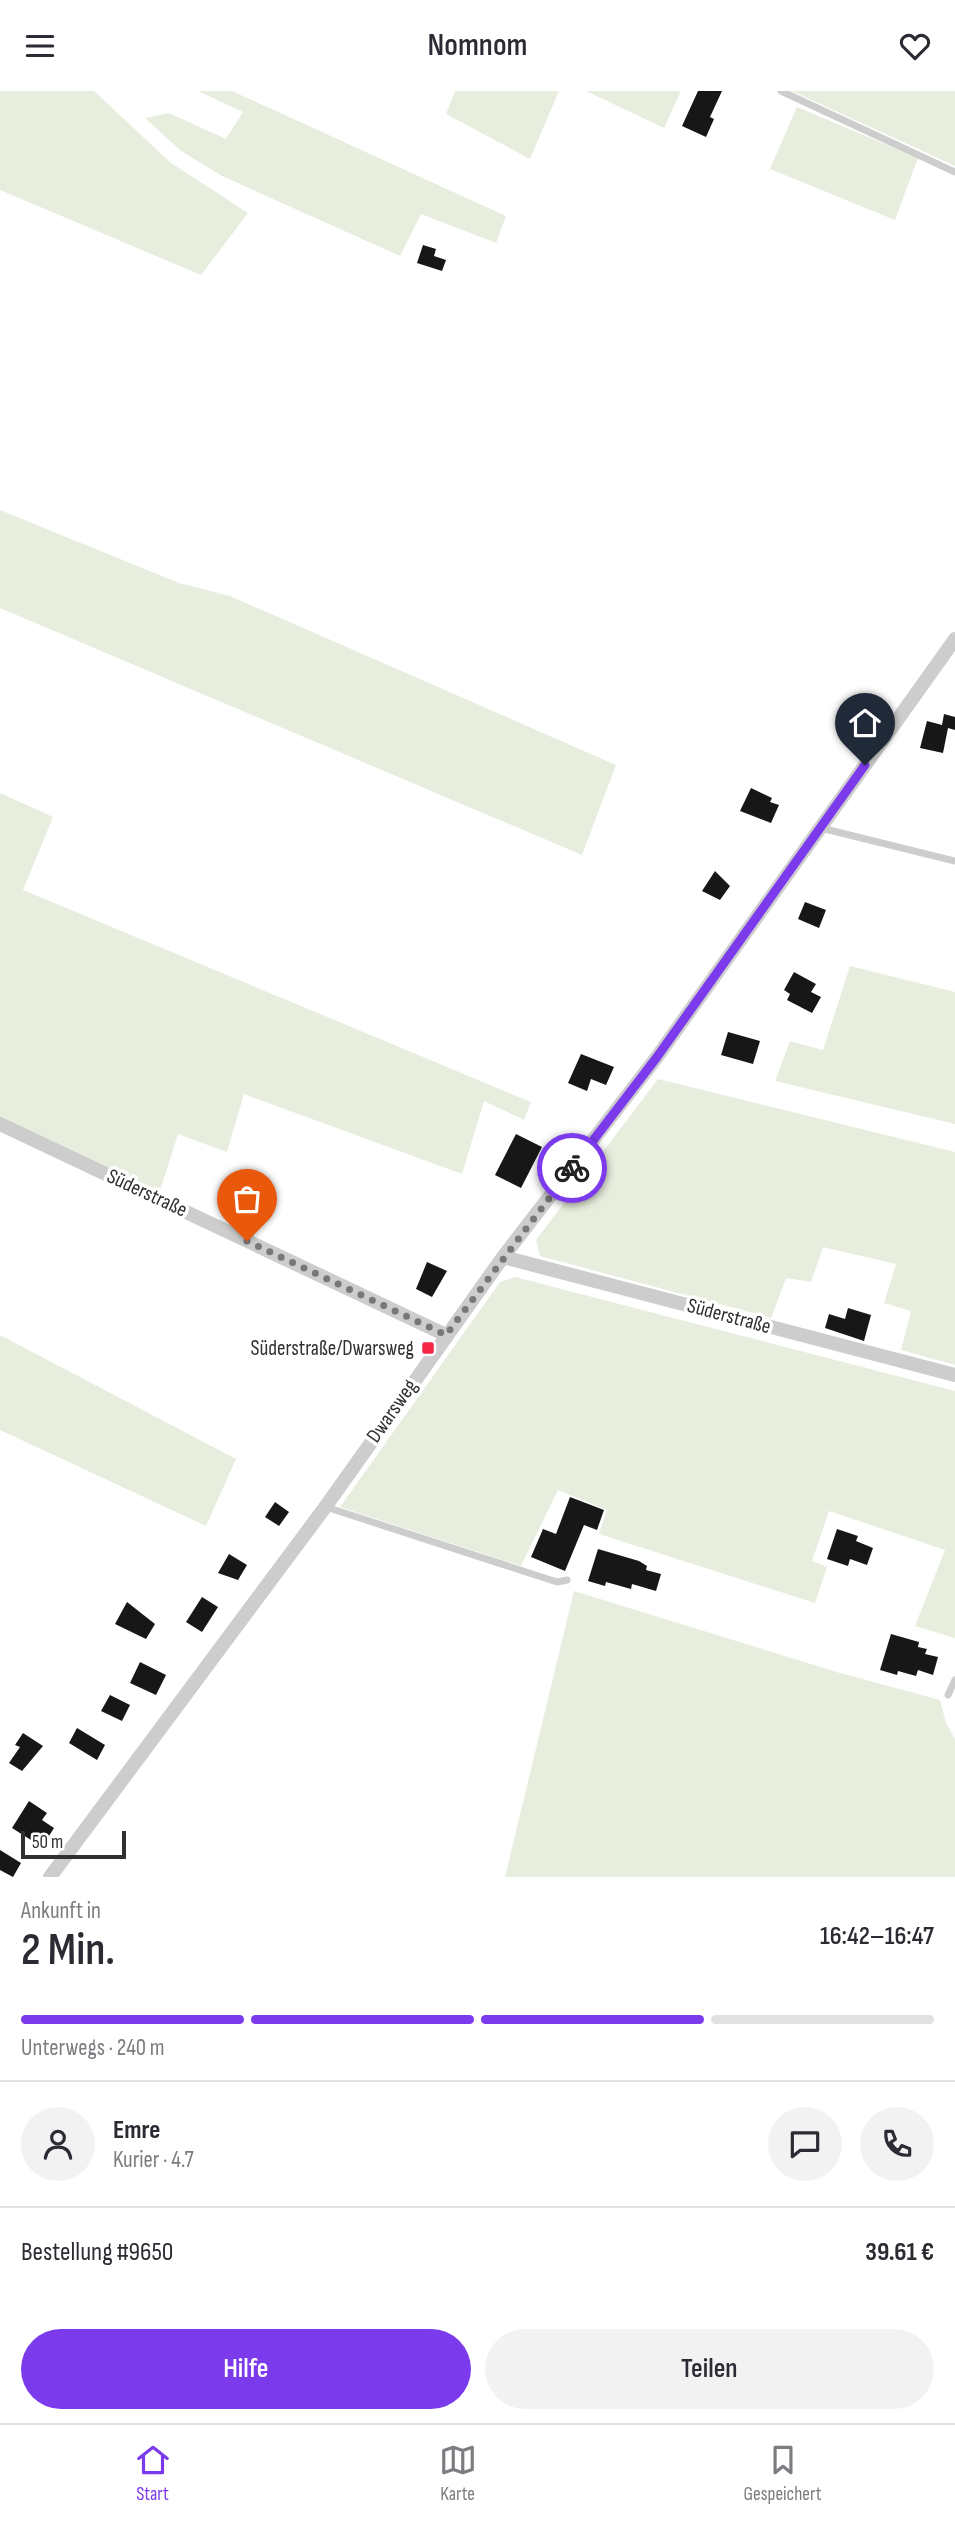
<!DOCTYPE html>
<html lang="de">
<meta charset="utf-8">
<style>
:root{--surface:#fff;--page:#f2f2f3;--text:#2b2b33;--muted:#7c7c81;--line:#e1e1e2;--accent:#7c3aed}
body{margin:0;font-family:"Sofia Sans Condensed",sans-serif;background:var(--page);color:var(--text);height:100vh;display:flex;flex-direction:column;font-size:26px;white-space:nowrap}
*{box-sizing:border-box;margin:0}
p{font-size:23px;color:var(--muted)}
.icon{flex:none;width:38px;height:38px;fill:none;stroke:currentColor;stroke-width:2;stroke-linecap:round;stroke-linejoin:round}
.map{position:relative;height:1786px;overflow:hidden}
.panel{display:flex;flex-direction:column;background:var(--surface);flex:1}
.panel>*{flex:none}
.scale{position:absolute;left:21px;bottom:18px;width:105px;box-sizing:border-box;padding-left:7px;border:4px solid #303030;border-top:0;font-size:19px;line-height:24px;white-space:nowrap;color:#303030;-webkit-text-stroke:5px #fff;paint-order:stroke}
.pin{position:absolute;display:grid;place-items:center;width:60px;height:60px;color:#fff;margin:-72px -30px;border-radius:50% 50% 50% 0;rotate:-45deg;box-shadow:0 0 7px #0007}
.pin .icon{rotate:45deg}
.courier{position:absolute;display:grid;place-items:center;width:70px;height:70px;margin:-35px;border:5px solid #7c3aed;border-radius:50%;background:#fff;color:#222;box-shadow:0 2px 9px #0007}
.overview em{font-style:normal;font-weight:600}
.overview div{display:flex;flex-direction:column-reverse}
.overview{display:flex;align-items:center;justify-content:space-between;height:119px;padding:0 21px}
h1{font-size:46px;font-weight:600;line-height:52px}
.bar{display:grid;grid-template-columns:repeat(4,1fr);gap:10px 7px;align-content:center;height:84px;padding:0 21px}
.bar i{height:9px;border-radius:5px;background:var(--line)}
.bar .on{background:var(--accent)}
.bar p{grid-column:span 4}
.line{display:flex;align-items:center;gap:18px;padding:0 21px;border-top:2px solid var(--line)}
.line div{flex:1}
.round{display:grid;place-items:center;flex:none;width:74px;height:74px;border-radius:37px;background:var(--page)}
.action{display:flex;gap:14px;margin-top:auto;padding:14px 21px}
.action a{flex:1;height:80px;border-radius:42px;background:var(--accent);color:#fff;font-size:28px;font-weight:600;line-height:80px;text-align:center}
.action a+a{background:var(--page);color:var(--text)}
header{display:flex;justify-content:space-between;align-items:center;height:91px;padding:0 21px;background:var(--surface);font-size:32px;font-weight:600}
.tabs{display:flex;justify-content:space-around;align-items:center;height:98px;border-top:2px solid var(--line);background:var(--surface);font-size:19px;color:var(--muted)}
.tabs a{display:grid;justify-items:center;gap:4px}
.tabs .on{color:var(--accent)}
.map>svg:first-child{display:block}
</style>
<header><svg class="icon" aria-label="menu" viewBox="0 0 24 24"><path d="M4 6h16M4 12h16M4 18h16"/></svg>Nomnom<svg class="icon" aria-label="heart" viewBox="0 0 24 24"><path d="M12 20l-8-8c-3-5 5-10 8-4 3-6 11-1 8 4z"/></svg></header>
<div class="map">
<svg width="955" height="1786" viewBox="0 0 955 1786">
<rect width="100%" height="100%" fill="#fff"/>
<path fill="#e8eedd" d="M0,0H94L171,72L248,122L201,184L0,99Z
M198,0H232L506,125L496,152L421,123L400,165L222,85L181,60L145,27L169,22L226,48L243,21Z
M455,0H559L530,68L446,23Z
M586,0H681L664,37Z
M792,0H955V75Z
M797,16L918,67L895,129L770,78Z
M0,419L179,492L230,505L616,674L582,764L0,517Z
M0,702L53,726L23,799L531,1011L524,1029L484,1010L462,1083L244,1003L227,1061L178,1043L159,1103L0,1028Z
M850,875L955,901V1033L775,990L790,950L823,959Z
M658,988L955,1061V1274L901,1259L911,1220L884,1212L896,1173L823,1156L811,1191L786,1187L771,1227L540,1165L536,1149Z
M515,1186L955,1300V1547L915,1535L945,1459L829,1420L812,1470L827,1476L815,1512L599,1443L607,1419L558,1399L521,1475L340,1416L500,1191Z
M0,1244L236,1368L206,1435L0,1339Z
M574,1500L840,1582L940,1609L946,1632L955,1648V1786H505Z"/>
<path fill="#171717" d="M698,0H722L710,26L714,28L706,46L682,35Z
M423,154L436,158L434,165L446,169L442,180L417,172Z
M944,623L955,626V639L948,637L943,662L920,657L927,630L942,634Z
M751,697L772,707L770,711L779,714L771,732L740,720Z
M715,780L730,795L720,809L702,800Z
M805,811L826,819L819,837L798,828Z
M794,881L816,893L811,901L821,906L812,922L787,909L790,903L784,899Z
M728,941L760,950L753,973L721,964Z
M581,963L614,976L606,994L591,988L587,1000L568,992Z
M516,1043L542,1056L521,1097L495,1084Z
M252,1099L269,1106L258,1132L241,1125Z
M427,1171L447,1180L432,1206L416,1198Z
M848,1217L871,1224L864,1250L825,1237L829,1223L845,1228Z
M570,1406L604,1419L597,1439L584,1434L565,1480L531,1466L543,1438L556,1443Z
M275,1411L289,1421L279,1435L265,1426Z
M837,1438L858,1445L856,1450L873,1457L867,1474L850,1468L848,1475L827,1468Z
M598,1458L639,1470L647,1475L646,1479L661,1483L656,1500L632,1493L631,1498L606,1491L605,1495L588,1490Z
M229,1463L247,1474L238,1489L218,1482Z
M202,1506L218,1516L202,1541L186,1531Z
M127,1511L155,1533L146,1548L115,1533Z
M891,1543L919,1551L918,1556L927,1558L925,1563L938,1566L933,1584L918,1579L916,1585L898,1580L897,1584L880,1579Z
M140,1571L166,1584L156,1604L130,1592Z
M110,1604L130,1614L122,1630L101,1620Z
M77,1637L105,1654L97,1669L69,1652Z
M23,1642L43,1655L22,1680L9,1672L20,1656L15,1654Z
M29,1710L47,1722L42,1729L54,1737L42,1756L12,1737Z
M0,1759L21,1772L13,1786L0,1779Z"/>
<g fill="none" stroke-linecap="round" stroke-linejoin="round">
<path stroke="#cdcdcd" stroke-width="7" d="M781,0L955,81
M821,737L955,770
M326,1416L557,1491L567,1489
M948,1604L955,1589"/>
<path stroke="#cdcdcd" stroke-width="14" d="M0,1033L446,1244
M503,1166L955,1284
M50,1786L326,1415L503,1166L657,966L955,548"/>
</g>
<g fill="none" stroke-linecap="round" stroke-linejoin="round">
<path stroke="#787878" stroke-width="7" stroke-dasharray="0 12.6" d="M247,1150L446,1244L572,1077"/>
<path stroke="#7c3aed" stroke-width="9" d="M572,1077L657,966L865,674"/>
</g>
<rect fill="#f42644" stroke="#fff" stroke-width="2.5" x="421" y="1250" width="14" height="14" rx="3.5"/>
<g text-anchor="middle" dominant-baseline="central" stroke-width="7" stroke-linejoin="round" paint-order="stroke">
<g font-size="21" fill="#303030" stroke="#fff">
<text transform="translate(147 1102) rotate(25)">Süderstraße</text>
<text transform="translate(729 1225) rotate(15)">Süderstraße</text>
<text transform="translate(392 1320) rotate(-55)">Dwarsweg</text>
</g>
<g font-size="21" fill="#303030" stroke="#fff" text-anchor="end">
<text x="414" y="1257">Süderstraße/Dwarsweg</text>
</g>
</g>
</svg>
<div class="scale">50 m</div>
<div class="pin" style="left:247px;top:1150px;background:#ea580c"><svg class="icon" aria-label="bag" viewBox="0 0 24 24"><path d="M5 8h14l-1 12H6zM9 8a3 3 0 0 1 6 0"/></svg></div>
<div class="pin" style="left:865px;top:674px;background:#1f2937"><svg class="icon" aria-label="home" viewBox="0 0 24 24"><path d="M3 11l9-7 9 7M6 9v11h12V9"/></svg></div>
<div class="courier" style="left:572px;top:1077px"><svg class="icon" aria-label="bike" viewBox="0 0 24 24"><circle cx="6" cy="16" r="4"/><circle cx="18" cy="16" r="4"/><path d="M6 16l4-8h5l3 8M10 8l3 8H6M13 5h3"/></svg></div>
</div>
<section class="panel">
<div class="overview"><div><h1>2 Min.</h1><p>Ankunft in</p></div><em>16:42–16:47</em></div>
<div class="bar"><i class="on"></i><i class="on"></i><i class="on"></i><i></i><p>Unterwegs · 240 m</p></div>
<div class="line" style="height:126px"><a class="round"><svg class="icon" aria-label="person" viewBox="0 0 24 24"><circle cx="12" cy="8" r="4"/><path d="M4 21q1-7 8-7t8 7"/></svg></a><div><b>Emre</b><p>Kurier · 4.7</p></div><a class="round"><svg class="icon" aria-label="chat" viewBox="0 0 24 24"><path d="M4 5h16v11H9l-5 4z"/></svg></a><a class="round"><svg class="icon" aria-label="phone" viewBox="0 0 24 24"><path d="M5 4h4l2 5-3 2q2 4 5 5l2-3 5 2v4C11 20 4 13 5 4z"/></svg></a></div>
<div class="line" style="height:91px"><div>Bestellung #9650</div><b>39.61 €</b></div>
<div class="action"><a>Hilfe</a><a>Teilen</a></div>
</section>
<nav class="tabs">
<a class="on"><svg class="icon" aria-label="home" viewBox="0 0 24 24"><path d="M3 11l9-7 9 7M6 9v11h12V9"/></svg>Start</a>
<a><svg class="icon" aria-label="map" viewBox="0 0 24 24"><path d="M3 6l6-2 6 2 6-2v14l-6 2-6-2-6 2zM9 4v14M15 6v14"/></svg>Karte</a>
<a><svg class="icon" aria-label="saved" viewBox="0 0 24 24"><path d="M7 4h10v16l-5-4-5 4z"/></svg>Gespeichert</a>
</nav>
